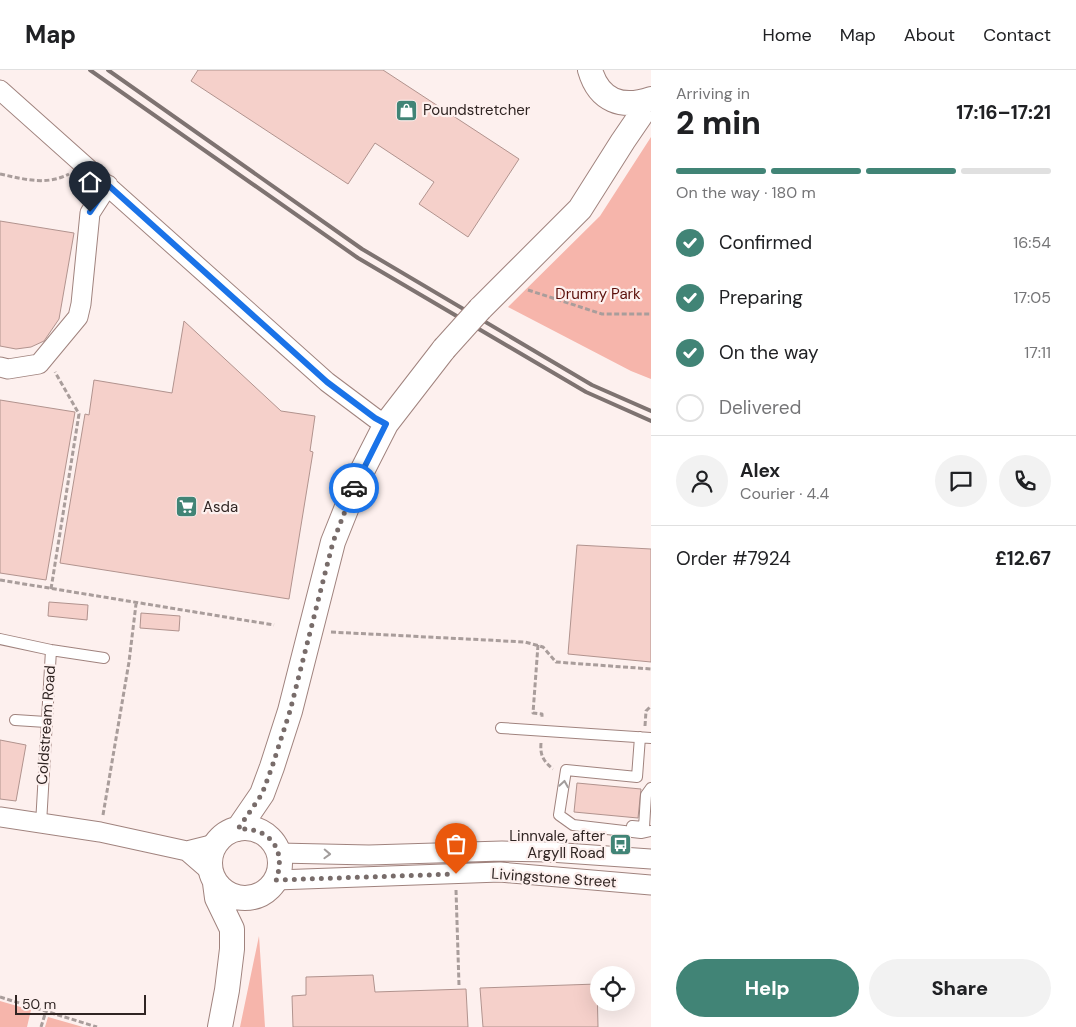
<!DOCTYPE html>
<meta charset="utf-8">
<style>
:root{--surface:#fff;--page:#f2f2f2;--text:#202124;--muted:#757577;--line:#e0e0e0;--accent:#418476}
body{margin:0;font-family:"DM Sans",sans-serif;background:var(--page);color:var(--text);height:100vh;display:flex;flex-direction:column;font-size:19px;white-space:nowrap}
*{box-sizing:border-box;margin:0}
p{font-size:16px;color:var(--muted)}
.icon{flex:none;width:28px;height:28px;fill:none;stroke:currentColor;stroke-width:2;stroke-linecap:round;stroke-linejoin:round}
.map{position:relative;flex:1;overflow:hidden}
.details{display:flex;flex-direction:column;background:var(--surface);width:425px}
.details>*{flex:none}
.tools{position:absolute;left:590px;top:896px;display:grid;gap:10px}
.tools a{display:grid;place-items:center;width:45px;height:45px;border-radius:50%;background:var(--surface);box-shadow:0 5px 20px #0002;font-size:25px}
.scale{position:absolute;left:15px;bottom:12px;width:131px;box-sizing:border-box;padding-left:5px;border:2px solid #302523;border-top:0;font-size:14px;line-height:18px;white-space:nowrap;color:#302523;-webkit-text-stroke:4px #fdf0ee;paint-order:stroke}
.pin{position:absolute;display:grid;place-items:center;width:42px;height:42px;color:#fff;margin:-51px -21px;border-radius:50% 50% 50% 0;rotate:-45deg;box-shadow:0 0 5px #0007}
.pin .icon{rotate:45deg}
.courier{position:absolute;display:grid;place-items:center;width:50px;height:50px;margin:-25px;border:4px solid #1a73e8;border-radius:50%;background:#fff;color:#222;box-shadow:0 1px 6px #0007}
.summary em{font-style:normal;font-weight:800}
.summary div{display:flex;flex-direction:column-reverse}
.summary{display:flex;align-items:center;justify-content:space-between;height:85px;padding:0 25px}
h1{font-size:32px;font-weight:800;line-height:38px}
.bar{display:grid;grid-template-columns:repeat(4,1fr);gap:8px 5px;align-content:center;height:60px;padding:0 25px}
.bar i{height:6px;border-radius:4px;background:var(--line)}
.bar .selected{background:var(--accent)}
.bar p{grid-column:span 4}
.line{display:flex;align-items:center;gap:12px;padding:0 25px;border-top:1px solid var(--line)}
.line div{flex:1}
.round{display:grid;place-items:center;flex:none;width:52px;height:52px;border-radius:26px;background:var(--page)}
ol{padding:0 25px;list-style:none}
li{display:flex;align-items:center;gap:15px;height:55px}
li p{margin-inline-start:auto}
li .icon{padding:5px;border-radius:50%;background:var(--accent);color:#fff;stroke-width:4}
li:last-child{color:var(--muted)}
li i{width:28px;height:28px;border:2px solid var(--line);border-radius:50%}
.primary-button{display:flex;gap:10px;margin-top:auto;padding:10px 25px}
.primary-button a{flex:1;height:58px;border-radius:30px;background:var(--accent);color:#fff;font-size:20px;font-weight:800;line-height:58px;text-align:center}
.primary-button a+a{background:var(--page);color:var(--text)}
header{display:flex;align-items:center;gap:30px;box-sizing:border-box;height:70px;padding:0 25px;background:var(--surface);border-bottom:1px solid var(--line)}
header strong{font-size:24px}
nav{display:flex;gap:28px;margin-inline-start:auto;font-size:18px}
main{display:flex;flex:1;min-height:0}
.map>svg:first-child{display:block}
</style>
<header>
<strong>Map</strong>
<nav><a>Home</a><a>Map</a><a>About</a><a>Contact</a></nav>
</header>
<main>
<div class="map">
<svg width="651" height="957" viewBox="0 0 651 957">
<rect width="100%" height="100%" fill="#fdf0ee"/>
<path fill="#f6b5ab" d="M651,67V309L631,301L508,237L600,146Z
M259,866L265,957H240Z
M0,931L31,940L27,957H0Z
M48,947L83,957H45Z"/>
<path fill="#f5d0ca" stroke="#b1938e" d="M198,0H383L519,89L468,167L419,134L434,112L375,73L348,114L191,11Z
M0,151L74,163L59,249L44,271L31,277L16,279L0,276Z
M184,251L281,341L315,346L310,381L313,382L289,529L60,493L85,344L89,345L94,310L172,323Z
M0,330L75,342L46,510L0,503Z
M577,475L651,479V592L568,584Z
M49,532L88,535L87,550L48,546Z
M141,543L180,546L179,561L140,558Z
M0,670L26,675L16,731L0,729Z
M577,713L641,719L638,748L574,742Z
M373,905L375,922L466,919L468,957H293L292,926L306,925V907Z
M597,914L598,957H483L480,918Z"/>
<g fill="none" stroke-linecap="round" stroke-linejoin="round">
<defs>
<path id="service" d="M0,569L51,580L104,588
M15,650L46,652
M501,658L651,668
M640,667L637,707L566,700L559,745L573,755L641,763L651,761
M41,754L51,580
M632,756L644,757L646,725L651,718"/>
<path id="minor" d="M0,20L327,312L375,348L386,354
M0,297L8,299L39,294L78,247L81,234L90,143L108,115
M0,747L100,762L187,781L215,774
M187,781L210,801
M279,783L369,785L502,781L550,782L651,789
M276,810L500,802L651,815"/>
<path id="tertiary" d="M590,0C599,31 622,39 651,29
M480,239L580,139L623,71L651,30
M210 793a35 35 0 1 1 70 0a35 35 0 1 1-70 0Z
M238,759L262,724L272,697L290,641L333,472L359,407L386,354L444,279
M215,813L217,828L232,859V879L227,920L220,957"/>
</defs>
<use href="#service" stroke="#a0837e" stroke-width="12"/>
<use href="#minor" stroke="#a0837e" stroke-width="21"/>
<use href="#tertiary" stroke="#a0837e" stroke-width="26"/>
<path stroke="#a99d9b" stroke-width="3" stroke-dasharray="5 2.5" stroke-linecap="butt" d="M0,104C24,109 46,116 69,104
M528,220L602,244H651
M0,510L274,555
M51,519L79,344L55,302
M331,562L525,572L543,577L556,592L651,599
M538,575L533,643L542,644V649
M645,656L646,641L651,636
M541,673C540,685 543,691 553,699
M103,745L129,592L136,534
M456,820L459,915
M0,927L97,957
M41,957L46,941"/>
<use href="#service" stroke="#fff" stroke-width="10"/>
<use href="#minor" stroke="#fff" stroke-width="19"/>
<use href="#tertiary" stroke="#fff" stroke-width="24"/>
<path stroke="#7e7371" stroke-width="4" d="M90,0L358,188L586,322L651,351
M108,0L362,179L592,315L651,341"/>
<defs>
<path id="tertiary-bridge" d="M444,279L480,239"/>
</defs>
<use href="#tertiary-bridge" stroke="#a0837e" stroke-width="26" stroke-linecap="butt"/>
<use href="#tertiary-bridge" stroke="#fff" stroke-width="24"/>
</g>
<defs><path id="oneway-chevron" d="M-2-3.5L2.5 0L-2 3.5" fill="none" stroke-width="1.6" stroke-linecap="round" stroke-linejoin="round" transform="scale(1.25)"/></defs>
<g stroke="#a29d9c">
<use href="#oneway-chevron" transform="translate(564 714) rotate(-81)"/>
<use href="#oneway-chevron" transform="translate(327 784) rotate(2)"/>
</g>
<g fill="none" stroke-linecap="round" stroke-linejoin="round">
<path stroke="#786c6a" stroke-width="5" stroke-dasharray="0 9" d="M354,418L333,472L290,641L272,697L262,724L238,759C270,757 287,780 276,810L456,804"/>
<path stroke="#1a73e8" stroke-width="6" d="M90,142L108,115L327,312L375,348L386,354L354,418"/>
</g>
<defs>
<symbol id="shop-square" viewBox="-11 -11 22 22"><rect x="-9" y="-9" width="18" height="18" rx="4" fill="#418476" stroke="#fdf0ee"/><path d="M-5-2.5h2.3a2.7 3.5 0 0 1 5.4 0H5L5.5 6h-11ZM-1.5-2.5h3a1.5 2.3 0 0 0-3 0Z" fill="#fff"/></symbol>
<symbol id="supermarket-square" viewBox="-11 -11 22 22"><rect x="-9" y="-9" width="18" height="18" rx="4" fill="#418476" stroke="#fdf0ee"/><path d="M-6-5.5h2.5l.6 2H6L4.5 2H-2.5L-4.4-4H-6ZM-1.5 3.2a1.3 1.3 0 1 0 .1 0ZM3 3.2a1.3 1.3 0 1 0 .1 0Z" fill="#fff"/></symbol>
<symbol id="bus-square" viewBox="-11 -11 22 22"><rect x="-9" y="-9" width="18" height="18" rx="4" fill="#418476" stroke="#fdf0ee"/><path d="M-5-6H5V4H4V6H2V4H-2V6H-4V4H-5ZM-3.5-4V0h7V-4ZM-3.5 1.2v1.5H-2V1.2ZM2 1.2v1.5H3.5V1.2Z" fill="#fff"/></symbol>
</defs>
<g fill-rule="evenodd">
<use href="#shop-square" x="394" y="28" width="25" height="25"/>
<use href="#supermarket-square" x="174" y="424" width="25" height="25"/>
<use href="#bus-square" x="608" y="762" width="25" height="25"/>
</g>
<g text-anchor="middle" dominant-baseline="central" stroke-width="4.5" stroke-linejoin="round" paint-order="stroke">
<g font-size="15" fill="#302523" stroke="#fdf0ee" text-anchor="start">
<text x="423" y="40">Poundstretcher</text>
<text x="203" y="437">Asda</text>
<text x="605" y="766" text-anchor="end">Linnvale, after<tspan x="605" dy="17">Argyll Road</tspan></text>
</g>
<g font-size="15" fill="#5b0f0a" stroke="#fdf0ee">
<text x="598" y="224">Drumry Park</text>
</g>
<g font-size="15" fill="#302523" stroke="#fdf0ee">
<text transform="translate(46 655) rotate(-86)">Coldstream Road</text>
<text transform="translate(554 808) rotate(4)">Livingstone Street</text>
</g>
</g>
</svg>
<div class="tools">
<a><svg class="icon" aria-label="locate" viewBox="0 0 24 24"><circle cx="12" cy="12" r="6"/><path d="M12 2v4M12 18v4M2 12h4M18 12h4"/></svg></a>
</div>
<div class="scale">50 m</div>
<div class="pin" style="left:456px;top:804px;background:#ea580c"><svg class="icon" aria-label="bag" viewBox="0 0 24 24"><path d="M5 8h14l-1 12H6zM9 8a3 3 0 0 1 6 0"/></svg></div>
<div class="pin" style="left:90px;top:142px;background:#1f2937"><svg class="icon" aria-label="home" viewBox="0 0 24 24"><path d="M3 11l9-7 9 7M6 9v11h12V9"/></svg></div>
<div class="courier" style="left:354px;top:418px"><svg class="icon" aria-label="car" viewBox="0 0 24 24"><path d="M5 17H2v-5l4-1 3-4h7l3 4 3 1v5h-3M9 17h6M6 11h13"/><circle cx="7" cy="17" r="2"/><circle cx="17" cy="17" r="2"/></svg></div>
</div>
<section class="details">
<div class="summary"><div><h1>2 min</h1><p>Arriving in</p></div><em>17:16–17:21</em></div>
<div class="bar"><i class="selected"></i><i class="selected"></i><i class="selected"></i><i></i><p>On the way · 180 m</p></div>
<ol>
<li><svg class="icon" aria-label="check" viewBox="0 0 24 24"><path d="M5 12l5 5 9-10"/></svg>Confirmed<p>16:54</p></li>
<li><svg class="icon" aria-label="check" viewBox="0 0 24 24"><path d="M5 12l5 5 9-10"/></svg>Preparing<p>17:05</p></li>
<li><svg class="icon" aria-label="check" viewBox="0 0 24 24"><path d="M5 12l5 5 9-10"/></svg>On the way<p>17:11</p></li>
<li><i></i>Delivered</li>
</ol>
<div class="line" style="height:90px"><a class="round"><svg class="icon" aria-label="person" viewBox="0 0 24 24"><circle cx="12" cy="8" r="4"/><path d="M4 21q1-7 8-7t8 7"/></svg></a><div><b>Alex</b><p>Courier · 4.4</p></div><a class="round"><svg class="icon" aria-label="chat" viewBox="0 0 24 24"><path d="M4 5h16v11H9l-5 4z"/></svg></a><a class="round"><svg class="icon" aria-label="phone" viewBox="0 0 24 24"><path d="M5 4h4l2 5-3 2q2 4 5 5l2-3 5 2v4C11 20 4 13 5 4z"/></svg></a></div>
<div class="line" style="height:65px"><div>Order #7924</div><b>£12.67</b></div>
<div class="primary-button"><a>Help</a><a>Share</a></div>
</section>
</main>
